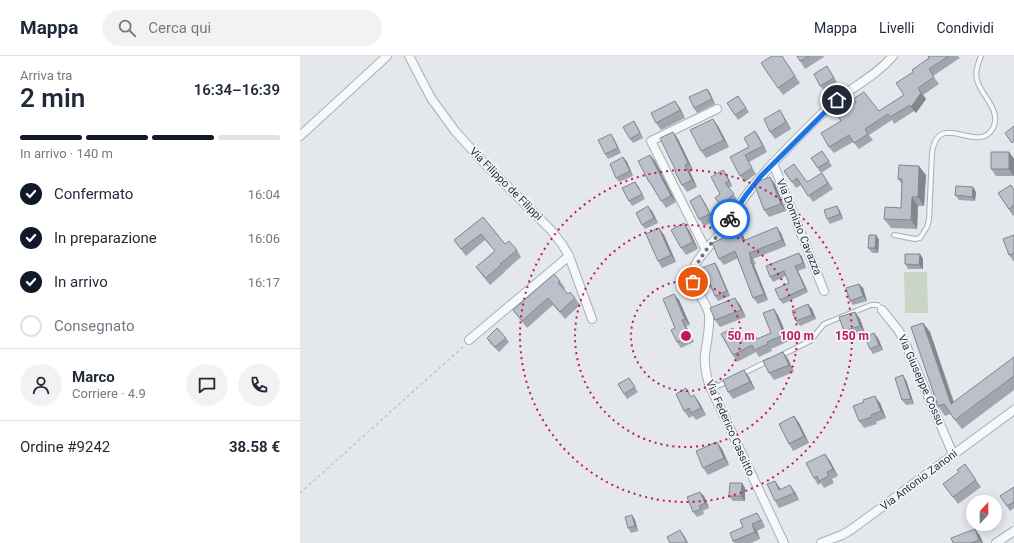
<!DOCTYPE html>
<html lang="it">
<meta charset="utf-8">
<style>
:root{--surface:#fff;--page:#f2f2f3;--text:#1f2937;--muted:#747a83;--line:#e0e1e3;--accent:#111827}
body{margin:0;font-family:Roboto,sans-serif;background:var(--page);color:var(--text);height:100vh;display:flex;flex-direction:column;font-size:15px;white-space:nowrap}
*{box-sizing:border-box;margin:0}
p{font-size:13px;color:var(--muted)}
.icon{flex:none;width:22px;height:22px;fill:none;stroke:currentColor;stroke-width:2;stroke-linecap:round;stroke-linejoin:round}
.map{position:relative;flex:1;overflow:hidden}
.drawer{display:flex;flex-direction:column;background:var(--surface);width:300px}
.drawer>*{flex:none}
.needle{width:26px;rotate:21deg}
.fabs{position:absolute;left:666px;top:439px;display:grid;gap:8px}
.fabs a{display:grid;place-items:center;width:36px;height:36px;border-radius:50%;background:var(--surface);box-shadow:0 2px 10px #0003;font-size:20px}
.pin{position:absolute;display:grid;place-items:center;width:34px;height:34px;color:#fff;margin:-17px;border:2px solid #fff;border-radius:50%;box-shadow:0 1px 4px #0007}
.courier{position:absolute;display:grid;place-items:center;width:40px;height:40px;margin:-20px;border:3px solid #1a73e8;border-radius:50%;background:#fff;color:#222;box-shadow:0 1px 5px #0007}
.overview em{font-style:normal;font-weight:600}
.overview div{display:flex;flex-direction:column-reverse}
.overview{display:flex;align-items:center;justify-content:space-between;height:68px;padding:0 20px}
h1{font-size:26px;font-weight:600;line-height:30px}
.bar{display:grid;grid-template-columns:repeat(4,1fr);gap:6px 4px;align-content:center;height:48px;padding:0 20px}
.bar i{height:5px;border-radius:3px;background:var(--line)}
.bar .selected{background:var(--accent)}
.bar p{grid-column:span 4}
.line{display:flex;align-items:center;gap:10px;padding:0 20px;border-top:1px solid var(--line)}
.line div{flex:1}
.round{display:grid;place-items:center;flex:none;width:42px;height:42px;border-radius:21px;background:var(--page)}
ol{padding:0 20px;list-style:none}
li{display:flex;align-items:center;gap:12px;height:44px}
li p{margin-inline-start:auto}
li .icon{padding:4px;border-radius:50%;background:var(--accent);color:#fff;stroke-width:4}
li:last-child{color:var(--muted)}
li i{width:22px;height:22px;border:2px solid var(--line);border-radius:50%}
header{display:flex;align-items:center;gap:24px;box-sizing:border-box;height:56px;padding:0 20px;background:var(--surface);border-bottom:1px solid var(--line)}
header strong{font-size:19px}
nav{display:flex;gap:22px;margin-inline-start:auto;font-size:14px}
.search{width:280px;height:36px;background:var(--page);display:flex;align-items:center;gap:10px;box-sizing:border-box;padding:0 14px;border-radius:22px;color:var(--muted);font-size:15px}
main{display:flex;flex:1;min-height:0}
.map>svg:first-child{display:block}
</style>
<header>
<strong>Mappa</strong>
<div class="search"><svg class="icon" aria-label="search" viewBox="0 0 24 24"><circle cx="10" cy="10" r="6"/><path d="M15 15l6 6"/></svg>Cerca qui</div>
<nav><a>Mappa</a><a>Livelli</a><a>Condividi</a></nav>
</header>
<main>
<section class="drawer">
<div class="overview"><div><h1>2 min</h1><p>Arriva tra</p></div><em>16:34–16:39</em></div>
<div class="bar"><i class="selected"></i><i class="selected"></i><i class="selected"></i><i></i><p>In arrivo · 140 m</p></div>
<ol>
<li><svg class="icon" aria-label="check" viewBox="0 0 24 24"><path d="M5 12l5 5 9-10"/></svg>Confermato<p>16:04</p></li>
<li><svg class="icon" aria-label="check" viewBox="0 0 24 24"><path d="M5 12l5 5 9-10"/></svg>In preparazione<p>16:06</p></li>
<li><svg class="icon" aria-label="check" viewBox="0 0 24 24"><path d="M5 12l5 5 9-10"/></svg>In arrivo<p>16:17</p></li>
<li><i></i>Consegnato</li>
</ol>
<div class="line" style="height:72px"><a class="round"><svg class="icon" aria-label="person" viewBox="0 0 24 24"><circle cx="12" cy="8" r="4"/><path d="M4 21q1-7 8-7t8 7"/></svg></a><div><b>Marco</b><p>Corriere · 4.9</p></div><a class="round"><svg class="icon" aria-label="chat" viewBox="0 0 24 24"><path d="M4 5h16v11H9l-5 4z"/></svg></a><a class="round"><svg class="icon" aria-label="phone" viewBox="0 0 24 24"><path d="M5 4h4l2 5-3 2q2 4 5 5l2-3 5 2v4C11 20 4 13 5 4z"/></svg></a></div>
<div class="line" style="height:52px"><div>Ordine #9242</div><b>38.58 €</b></div>
</section>
<div class="map">
<svg width="714" height="487" viewBox="0 0 714 487">
<rect width="100%" height="100%" fill="#e4e7ec"/>
<path fill="#c9d6c5" d="M604,216H627L628,257H605Z"/>
<g fill="none" stroke-linecap="round" stroke-linejoin="round">
<defs>
<path id="service" d="M594,179L615,183L620,182L627,171L629,164L632,97C638,52 678,100 693,72C702,54 681,40 677,24C675,17 678,7 681,0
M480,300L510,285L524,268L571,249H578L582,254
M442,318L468,305
M411,333L429,325"/>
<path id="minor" d="M109,0L131,42L155,75L184,107L250,173L262,188L269,200L292,263
M0,80L87,0
M473,107L524,235
M406,194L351,85L417,53
M582,254L599,275L605,287L653,398
M169,284L269,200
M484,487L409,328C406,318 404,308 405,298C407,285 410,272 409,259C407,244 391,233 392,220C393,204 411,190 420,177C432,161 442,143 455,128C478,100 505,74 531,49C551,31 575,21 593,0
M521,487L542,479L552,473L714,354
M696,487L714,475"/>
</defs>
<use href="#service" stroke="#a9aeb7" stroke-width="6"/>
<use href="#minor" stroke="#a9aeb7" stroke-width="10"/>
<path stroke="#c2c5cb" stroke-width="1.5" stroke-dasharray="3 3" stroke-linecap="butt" d="M0,437L164,290"/>
<use href="#service" stroke="#f7f8fa" stroke-width="4"/>
<use href="#minor" stroke="#f7f8fa" stroke-width="8"/>
</g>
<path fill="#a1a5ae" d="M482,0L500,27L483,39L478,32Z
M497,0H523L524,1L505,13Z
M628,0H659H658L660,2L633,20L639,28L623,39L626,43L616,57L614,55L594,68L592,64L569,79L573,84L559,93L553,86L534,97L529,91L579,55L604,39L613,16L629,2Z
M530,15L537,26L524,34L520,30Z
M407,33L410,37L415,48L397,57L394,52Z
M438,40L449,56L438,64L427,47Z
M380,52L385,62L361,74L356,67Z
M484,61L491,73L475,83L470,76Z
M337,70L343,82L333,87L330,83Z
M418,70L429,91L406,102L401,95Z
M455,75L459,81L467,96L449,106L456,118L445,126L440,120L430,101L449,91Z
M373,76L378,83L393,114L390,116L397,131L387,136L382,129L376,115Z
M311,78L314,83L321,97L308,103L305,98Z
M522,95L532,110L521,117L511,102Z
M709,96L714,103V120H696L691,113Z
M350,99L355,105L376,146L366,152L349,126Z
M323,101L327,106L333,120L319,126L316,122Z
M423,114L427,119L432,130L429,132L437,143L424,154L415,142L420,138Z
M484,115L507,126L526,123L533,133L513,146L501,129L496,132Z
M626,119L624,150H618L617,173L591,172L584,163L601,152L602,128L598,123Z
M335,126L338,130L345,143L332,150L329,145Z
M475,128L486,155L469,161L464,154Z
M714,133V159L713,160L698,137Z
M676,136L675,145L659,144L655,139Z
M405,147L414,165L404,170L399,163Z
M537,150L540,155L543,163L530,168L527,163Z
M352,155L358,167L345,173L342,169Z
M183,161L205,188L217,194L221,201L205,215V216L190,229L181,218L176,211L195,195L185,184L166,200L154,184Z
M359,172L364,179L376,206L362,212L358,205Z
M440,172L445,184L481,177L486,190L453,203L456,208L454,209L468,244L458,248L453,242L438,202L424,209L419,203L430,179Z
M389,174L398,193L386,199L381,192Z
M576,179L579,184L578,197H572L568,192Z
M714,179V206L709,199Z
M499,197L502,201L506,212L498,215L508,236L483,248L480,244L489,227L486,220L473,226L470,221Z
M620,198L623,203V213H608L605,208Z
M415,207L418,212L430,240L418,245L415,240L410,229L407,231L404,226Z
M260,225L265,232L264,234L268,238L275,242L280,249L265,263L253,249L227,272L213,254Z
M559,228L563,232L567,245L553,249L550,245Z
M374,238L379,244L390,269L386,270L394,286L381,292L377,286L375,272Z
M435,242L440,249L446,261L420,271L415,264Z
M508,248L512,253L516,263L500,270L496,265Z
M555,256L560,263L565,277L548,282L544,275Z
M478,259L489,285L471,293L472,295L459,301L456,296L437,306L433,299L437,278L440,284L458,283L471,277Z
M623,267L630,276L654,346L714,301V334L662,373L650,358L645,360L638,350Z
M187,282H206L209,286L199,296L190,287Z
M578,282L583,294L573,298L570,293Z
M483,296L488,303L494,316L474,324L469,317Z
M444,314L449,321L455,333L433,343L428,336Z
M329,322L338,336L327,343L324,338Z
M606,324L614,348L606,349L602,344Z
M394,339L399,346L406,359L396,364L393,360L389,362L384,355L392,341Z
M580,347L586,362L576,366L577,368L564,372L559,365Z
M494,360L499,367L509,387L493,395L489,388Z
M422,393L429,409L408,419L403,412Z
M525,398L530,405L538,420L532,423L534,427L524,432L521,427L518,429L514,422Z
M665,408L681,431L658,448L643,428L659,416Z
M442,427L445,432V445H433L429,440Z
M714,431V452L710,455L700,440Z
M495,436L499,444L479,452L475,445Z
M404,440L409,452L403,455L404,458L397,461L393,456Z
M332,459L335,464L338,475L331,477L328,472Z
M440,464H462L465,471L457,475L460,483L451,487H434L433,485L443,471Z
M675,473L680,480L683,487H653Z"/>
<path fill="#83868d" d="M618,32L626,43L616,57L611,51Z
M407,33L410,37L415,48L412,43Z
M375,45L380,52L385,62L380,54Z
M480,54L484,61L491,73L486,66Z
M413,63L418,70L429,91L424,84Z
M334,65L337,70L343,82L340,77Z
M455,75L459,81L467,96L463,90Z
M373,76L378,83L393,114L388,107Z
M311,78L314,83L321,97L318,92Z
M709,96L714,103V120L709,113Z
M350,99L355,105L376,146L371,140Z
M323,101L327,106L333,120L330,115Z
M385,109L390,116L397,131L392,124Z
M619,110L626,119L624,150L618,141Z
M423,114L427,119L432,130L429,125Z
M470,121L475,128L486,155L481,148Z
M335,126L338,130L345,143L342,138Z
M673,131L676,136L675,145L672,141Z
M400,139L405,147L414,165L410,158Z
M612,141L618,150L617,173L611,164Z
M348,150L352,155L358,167L354,162Z
M537,150L540,155L543,163L540,158Z
M436,166L440,172L448,191L443,185Z
M384,167L389,174L398,193L393,186Z
M477,171L481,177L486,190L482,184Z
M359,172L364,179L376,206L371,199Z
M576,179L579,184L578,197L575,192Z
M449,197L453,203L456,208L451,202Z
M499,197L502,201L506,212L503,207Z
M620,198L623,203V213L619,209Z
M450,203L454,209L468,244L464,238Z
M415,207L418,212L430,240L427,235Z
M495,210L498,215L508,236L505,232Z
M559,228L563,232L567,245L563,240Z
M374,238L379,244L390,269L385,263Z
M435,242L440,249L446,261L441,254Z
M508,248L512,253L516,263L512,259Z
M474,253L478,259L489,285L484,279Z
M555,256L560,263L565,277L560,270Z
M382,264L386,270L394,286L390,280Z
M623,267L630,276L657,357L651,348Z
M433,272L437,278L444,291L439,284Z
M574,277L578,282L583,294L579,289Z
M483,296L488,303L494,316L489,309Z
M444,314L449,321L455,333L450,326Z
M603,319L606,324L614,348L611,343Z
M394,339L399,346L406,359L401,352Z
M575,340L580,347L586,362L581,355Z
M494,360L499,367L509,387L504,380Z
M417,386L422,393L429,409L424,402Z
M525,398L530,405L538,420L533,413Z
M475,425L480,432L484,441L479,434Z
M442,427L445,432V445L441,440Z
M490,429L495,436L499,444L494,437Z
M400,436L404,440L409,452L405,447Z
M332,459L335,464L338,475L335,470Z
M452,468L457,475L460,483L455,476Z
M675,473L680,480L683,487H682L679,484Z
M380,474L385,481L388,487H387Z"/>
<path fill="#bbc0ca" stroke="#83868d" d="M472,0H482L495,20L478,32L461,7Z
M497,0H509L500,5Z
M628,0H649L629,13L634,21L618,32L621,37L611,51L610,49L590,61L588,58L565,73L568,78L554,87L549,79L529,91L521,77L541,65L537,58L556,46L553,43L564,36L579,55L604,39L596,27L613,16L612,14L629,2Z
M527,10L534,22L520,30L514,18Z
M407,33L412,43L394,52L389,41Z
M438,40L446,52L435,59L427,47Z
M375,45L380,54L356,67L351,57Z
M480,54L486,66L470,76L464,63Z
M413,63L424,84L401,95L390,74Z
M334,65L340,77L330,83L323,71Z
M714,70V85L712,87L705,77Z
M455,75L463,90L445,99L452,112L440,120L430,101L449,91L444,82Z
M373,76L388,107L385,109L392,124L382,129L375,116L376,115L360,82Z
M311,78L318,92L305,98L298,84Z
M522,95L529,105L518,112L511,102Z
M691,96H709V113H691Z
M350,99L371,140L361,145L350,126H349L338,105Z
M323,101L330,115L316,122L310,108Z
M494,108L507,126L522,117L528,127L508,140L497,122L492,126L484,115Z
M599,109L619,110L618,141H612L611,164L584,163L585,151L601,152L602,123H598Z
M423,114L429,125L425,127L434,138L421,149L415,142L420,138L411,121Z
M470,121L481,148L464,154L454,127Z
M335,126L342,138L329,145L322,132Z
M711,129L714,134V149L709,153L698,137Z
M656,130L673,131L672,141L655,139Z
M400,139L410,158L399,163L390,145Z
M348,150L354,162L342,169L336,157Z
M537,150L540,158L527,163L524,154Z
M183,161L205,188L209,185L217,194L200,208L201,209L186,222L176,211L195,195L181,178L161,193L154,184Z
M436,166L443,185L477,171L482,184L449,197L451,202L450,203L464,238L453,242L435,195L419,203L412,187L430,179L426,170Z
M384,167L393,186L381,192L371,174Z
M359,172L371,199L358,205L346,178Z
M569,179H576L575,192H568Z
M714,179V197L709,199L703,183Z
M499,197L503,207L495,210L505,232L480,244L475,233L489,227L484,215L470,221L466,210Z
M605,198H620L619,209L605,208Z
M415,207L427,235L415,240L408,224L404,226L399,213Z
M254,218L260,225L258,227L268,238L270,236L275,242L260,256L248,242L222,265L213,254Z
M559,228L563,240L550,245L546,232Z
M374,238L385,263L382,264L390,280L377,286L371,274L375,272L363,243Z
M435,242L441,254L415,264L410,252Z
M508,248L512,259L496,265L492,255Z
M474,253L484,279L467,286L468,288L454,294L452,289L433,299L421,278L433,272L439,284L454,278L457,283L471,277L463,257Z
M555,256L560,270L544,275L539,261Z
M623,267L651,348L714,301V320L655,364L644,348L638,350L611,271Z
M197,272L206,282L195,291L187,282Z
M574,277L579,289L570,293L565,281Z
M483,296L489,309L469,317L463,305Z
M444,314L450,326L428,336L423,324Z
M603,319L611,343L602,344L595,322Z
M329,322L335,331L324,338L318,328Z
M386,332L391,341L394,339L401,352L391,357L389,352L384,355L376,338Z
M575,340L581,355L571,359L572,361L559,365L553,350L564,346L563,344Z
M494,360L504,380L489,388L479,368Z
M417,386L424,402L403,412L396,395Z
M525,398L533,413L527,416L529,420L519,425L517,420L514,422L506,407Z
M665,408L676,424L653,441L643,428L659,416L657,414Z
M475,425L479,434L490,429L494,437L475,445L467,428Z
M430,427H442L441,440H429Z
M714,431V446L707,450L700,440Z
M400,436L405,447L399,450L401,453L393,456L387,441Z
M457,457L461,464L452,468L455,476L433,485L430,477L443,471L440,464Z
M332,459L335,470L328,472L325,461Z
M675,473L679,484L671,487H653L651,482Z
M380,474L387,487H370L367,481Z"/>
<g fill="none" stroke-linecap="round" stroke-linejoin="round">
<path stroke="#6c737f" stroke-width="4" stroke-dasharray="0 7.2" d="M393,226C390,207 420,179 430,163"/>
<path stroke="#1a73e8" stroke-width="5" d="M430,163L446,139L461,120L537,44"/>
</g>
<g fill="none" stroke="#c2185b" stroke-width="2" stroke-dasharray="2 4">
<circle cx="386" cy="280" r="55"/>
<circle cx="386" cy="280" r="111"/>
<circle cx="386" cy="280" r="166"/>
</g>
<g text-anchor="middle" dominant-baseline="central" stroke-width="3.5" stroke-linejoin="round" paint-order="stroke">
<g font-size="11" fill="#2b3445" stroke="#f4f6f9">
<text transform="translate(206 128) rotate(45)">Via Filippo de Filippi</text>
<text transform="translate(499 171) rotate(68)">Via Domizio Cavazza</text>
<text transform="translate(621 324) rotate(66)">Via Giuseppe Cossu</text>
<text transform="translate(430 372) rotate(66)">Via Federico Cassitto</text>
<text transform="translate(619 424) rotate(-37)">Via Antonio Zanoni</text>
</g>
</g>
<circle cx="386" cy="280" r="6" fill="#c2185b" stroke="#f4f6f9" stroke-width="2"/>
<g font-size="12" text-anchor="middle" font-weight="bold" fill="#c2185b" stroke="#f4f6f9" stroke-width="3.5" stroke-linejoin="round" paint-order="stroke">
<text x="441" y="284">50 m</text>
<text x="497" y="284">100 m</text>
<text x="552" y="284">150 m</text>
</g>
</svg>
<div class="fabs">
<a><svg class="needle" viewBox="-14 -14 28 28"><path d="M0-13l5 13h-10z" fill="#e53935"/><path d="M0 13l5-13h-10z" fill="#747a83"/></svg></a>
</div>
<div class="pin" style="left:393px;top:226px;background:#ea580c"><svg class="icon" aria-label="bag" viewBox="0 0 24 24"><path d="M5 8h14l-1 12H6zM9 8a3 3 0 0 1 6 0"/></svg></div>
<div class="pin" style="left:537px;top:44px;background:#1f2937"><svg class="icon" aria-label="home" viewBox="0 0 24 24"><path d="M3 11l9-7 9 7M6 9v11h12V9"/></svg></div>
<div class="courier" style="left:430px;top:163px"><svg class="icon" aria-label="bike" viewBox="0 0 24 24"><circle cx="6" cy="16" r="4"/><circle cx="18" cy="16" r="4"/><path d="M6 16l4-8h5l3 8M10 8l3 8H6M13 5h3"/></svg></div>
</div>
</main>
